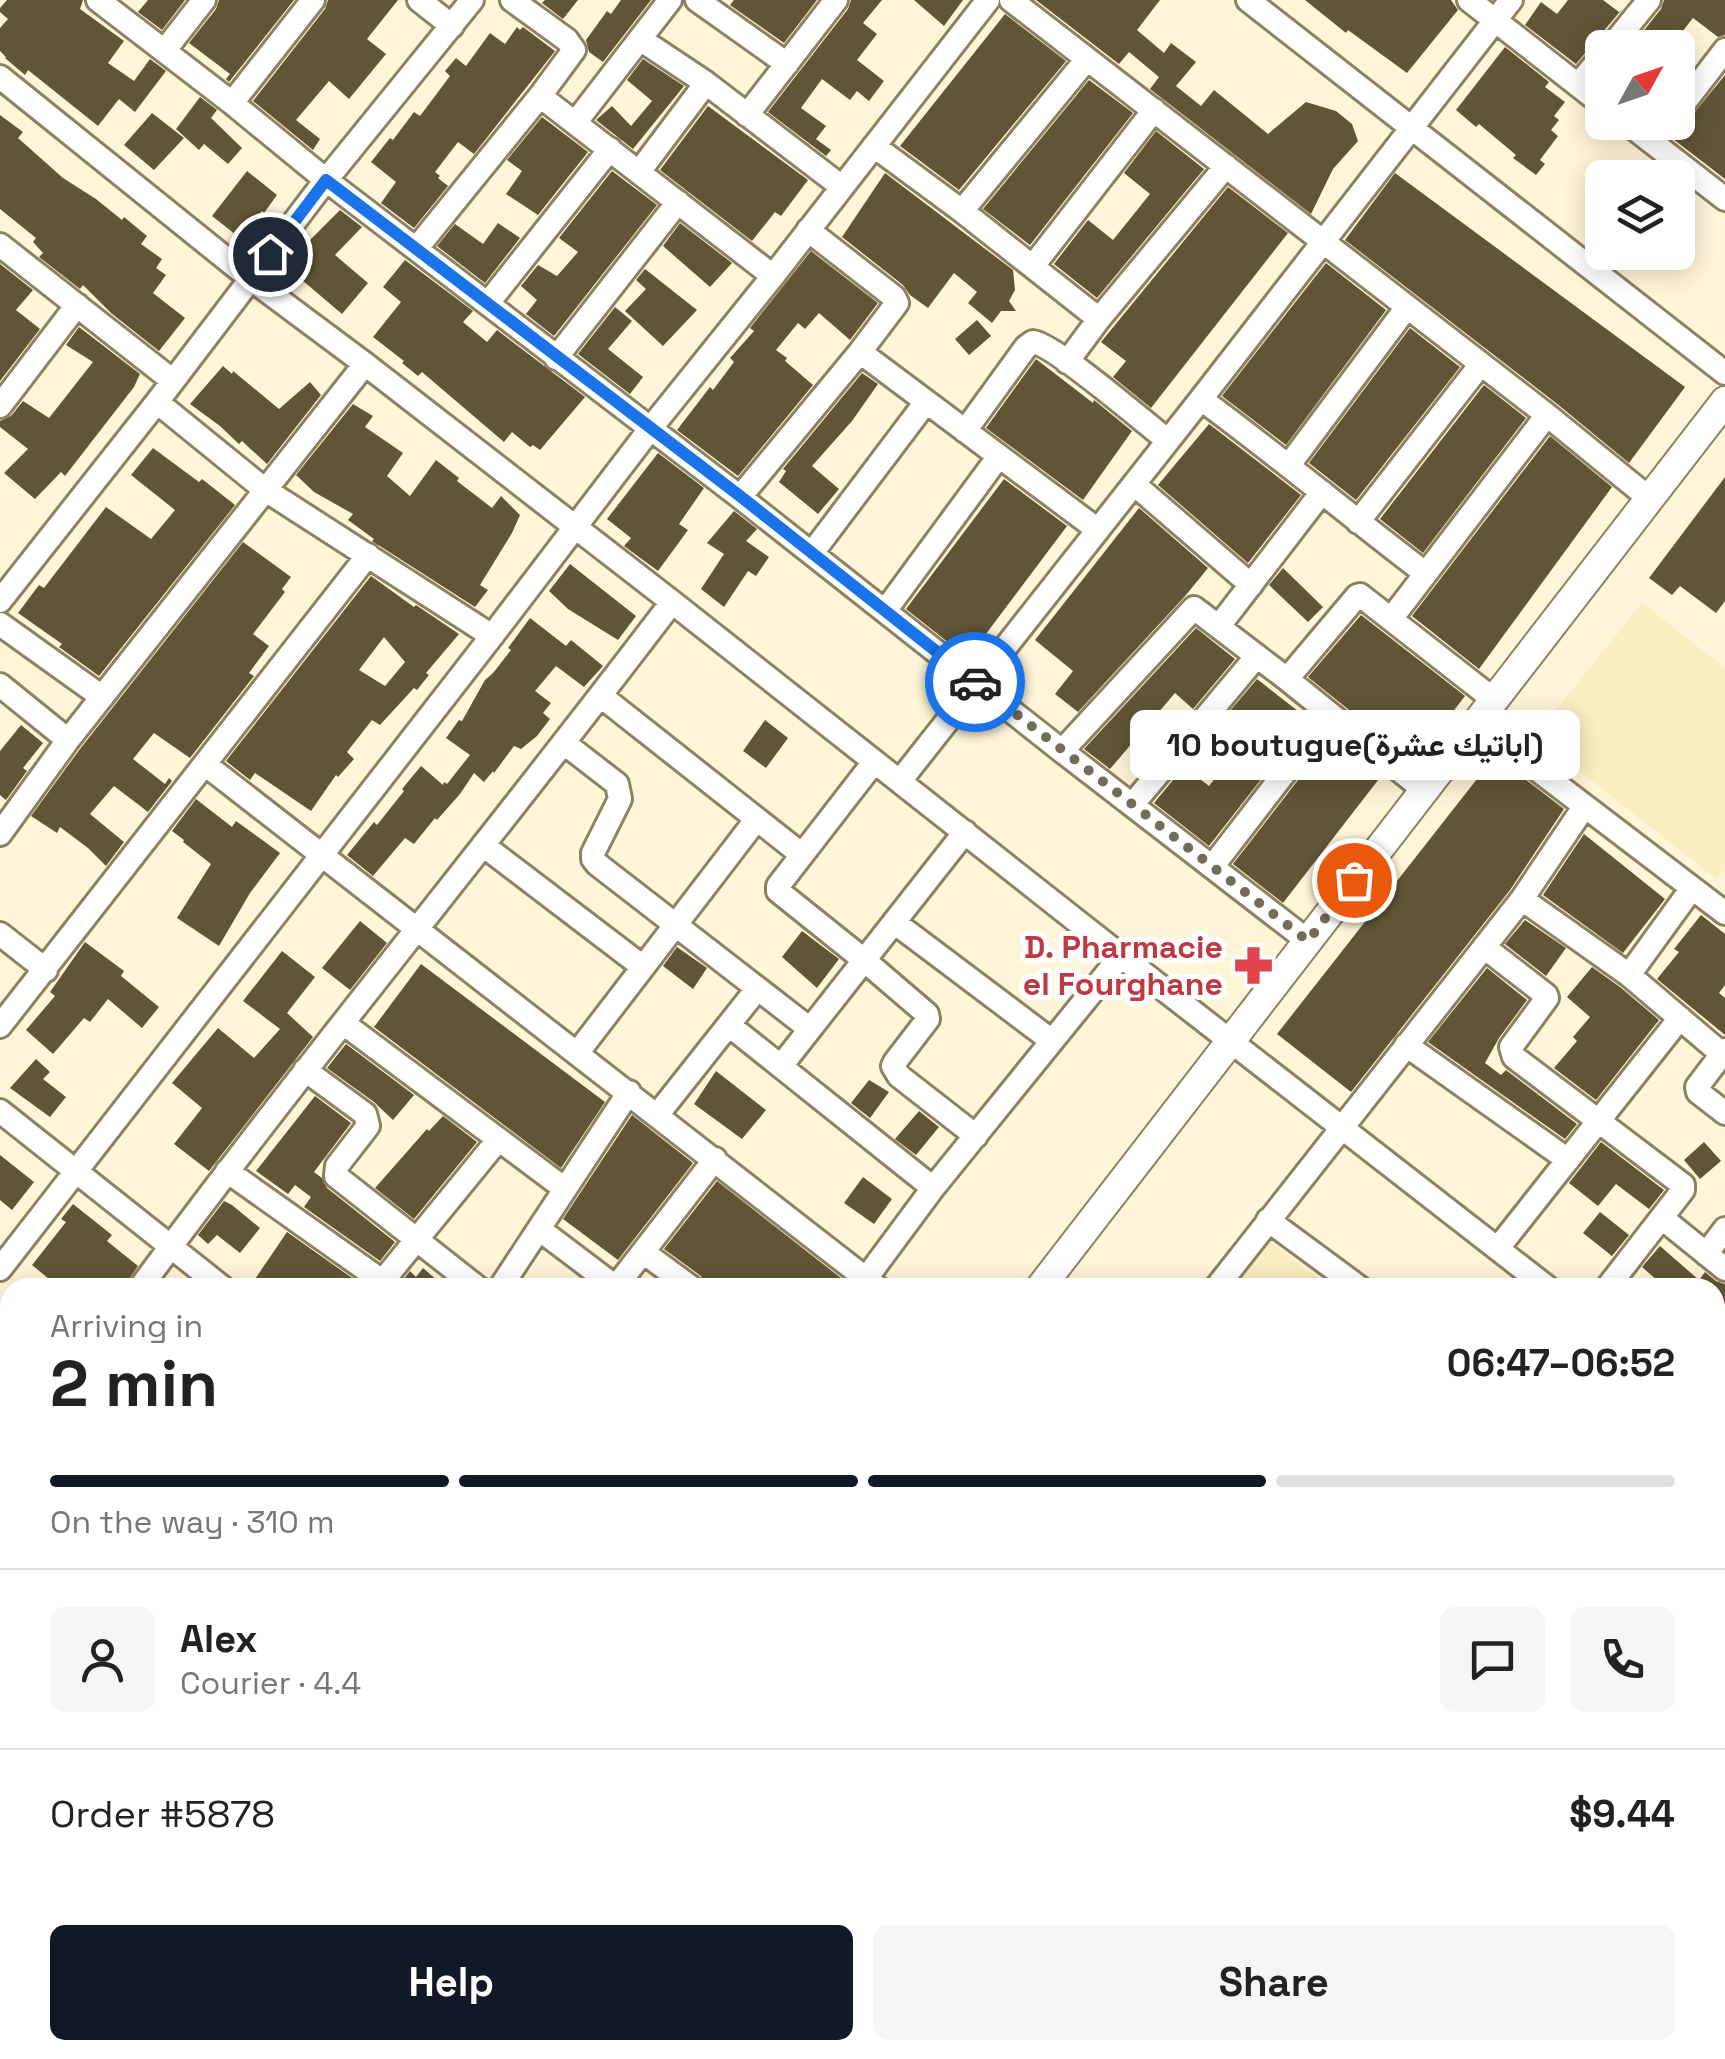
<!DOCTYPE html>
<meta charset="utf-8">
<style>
:root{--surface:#fff;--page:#f6f6f6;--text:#222;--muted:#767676;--line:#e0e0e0;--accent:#111827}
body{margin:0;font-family:"Space Grotesk",Vazirmatn,sans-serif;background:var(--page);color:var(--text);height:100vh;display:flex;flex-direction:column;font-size:38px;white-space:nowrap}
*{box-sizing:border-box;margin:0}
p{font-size:32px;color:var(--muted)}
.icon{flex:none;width:55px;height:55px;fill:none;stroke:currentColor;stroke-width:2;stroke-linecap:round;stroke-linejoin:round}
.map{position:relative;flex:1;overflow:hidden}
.sheet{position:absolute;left:0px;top:1278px;width:1725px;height:782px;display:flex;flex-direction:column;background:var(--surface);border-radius:30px 30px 0 0;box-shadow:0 5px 25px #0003}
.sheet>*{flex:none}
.needle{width:65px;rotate:50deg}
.buttons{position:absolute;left:1585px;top:30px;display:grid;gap:20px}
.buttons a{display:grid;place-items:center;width:110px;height:110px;border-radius:15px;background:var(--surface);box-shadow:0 5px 25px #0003;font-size:50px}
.pin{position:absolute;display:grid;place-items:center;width:85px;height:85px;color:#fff;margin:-42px;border:5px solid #fff;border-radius:50%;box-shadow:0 2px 10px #0007}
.courier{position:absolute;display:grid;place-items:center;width:100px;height:100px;margin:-50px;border:8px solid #1a73e8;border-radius:50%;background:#fff;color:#222;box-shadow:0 2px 12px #0007}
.bubble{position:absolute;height:70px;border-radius:15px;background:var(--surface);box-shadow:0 5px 25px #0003;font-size:32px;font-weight:700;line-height:70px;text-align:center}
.headline em{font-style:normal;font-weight:700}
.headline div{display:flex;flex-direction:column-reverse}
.headline{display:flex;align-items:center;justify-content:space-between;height:170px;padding:0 50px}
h1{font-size:65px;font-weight:700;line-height:75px}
.bar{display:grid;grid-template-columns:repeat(4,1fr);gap:15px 10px;align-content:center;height:120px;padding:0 50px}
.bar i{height:12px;border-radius:8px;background:var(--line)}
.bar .current{background:var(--accent)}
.bar p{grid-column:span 4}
.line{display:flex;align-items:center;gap:25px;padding:0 50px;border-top:2px solid var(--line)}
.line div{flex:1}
.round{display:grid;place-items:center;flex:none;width:105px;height:105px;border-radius:15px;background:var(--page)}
.button{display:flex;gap:20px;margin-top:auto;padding:20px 50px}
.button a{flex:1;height:115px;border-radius:15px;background:var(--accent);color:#fff;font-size:40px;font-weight:700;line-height:115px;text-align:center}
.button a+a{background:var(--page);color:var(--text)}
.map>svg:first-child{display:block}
</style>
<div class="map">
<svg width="1725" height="2059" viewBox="0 0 1725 2059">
<rect width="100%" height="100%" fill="#fff6d9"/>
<path fill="#fbeec1" d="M1642,603L1725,668V868L1716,879L1535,736Z
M1266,1239L1330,1287L1232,1288Z"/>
<path fill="#605636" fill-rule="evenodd" d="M7,0H83L80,9L124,41L108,63L134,81L150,59L166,71L135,112L119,99L98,126L28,70L25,75L5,58L6,57L0,51V28L8,19L0,12V8Z
M148,0H185L162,30L138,12Z
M219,0H294L229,82L226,79L230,74L189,43L216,9Z
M328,0H398L367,39L386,54L349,99L329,81L296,120L320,139L313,150L253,101L325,9Z
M545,0H578L563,19L542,3Z
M621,0H651L603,62L589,52L586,40L607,11L611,14Z
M734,0H817L784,43L730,5Z
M851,0H882L863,23L877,34L857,60L884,81L869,101L857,91L850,100L822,79L801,108L826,126L816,139L831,150L826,156L768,112L848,9Z
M914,0H963L944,26Z
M1036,0H1160L1137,30L1164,53L1171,43L1196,62L1176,86L1201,106L1214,90L1268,134L1306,102L1336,111L1352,124L1358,141L1333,169L1311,214L1150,89L1159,77L1129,52L1119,64Z
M1305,0H1451L1458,10L1407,73L1348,30L1346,33Z
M1568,0H1603L1619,12L1623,8L1576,64L1525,25L1541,2L1557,14Z
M1664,0H1725V35L1718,37L1693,18L1678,37L1672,33L1661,48H1630L1661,9Z
M1005,14L1066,61L959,190L900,146Z
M517,27L520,30L523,27L555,51L474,154L458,142L435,172L440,176L438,178L448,186L414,228L381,203L396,182L371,162L390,138L393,140L414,112L420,116L450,76L445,71L456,58L466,66L490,33L505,44Z
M1505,47L1549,82L1545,87L1565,102L1554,116L1559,120L1551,130L1558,136L1540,160L1545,164L1536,175L1513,158L1516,155L1479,124L1476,127L1456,110Z
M643,59L684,86L633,149L596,120L612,106L631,126L652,101L627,80Z
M1725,75V179L1651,122H1669L1677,126L1685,124Z
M1089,80L1133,113L1030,245L983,209Z
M200,97L217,110L211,118L242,148L228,164L204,144L199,150L176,129Z
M708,106L808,180L781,216L775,212L752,241L660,170Z
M152,113L184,138L154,170L124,145Z
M0,115L23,132L18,138L63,178L96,199L122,220L124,217L147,236L141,244L162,259L156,268L166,275L153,293L185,318L159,351L111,313L83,285L80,289L39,257L43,253L33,242L36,238L0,209Z
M542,117L588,152L538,215L506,194L522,171L507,160Z
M1156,131L1204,169L1097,298L1054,264L1088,220L1113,240L1150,194L1124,173Z
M247,171L277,195L264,213L262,211L240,238L212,216Z
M612,171L657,205L554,336L526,314L537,300L521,286L538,265L557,276L578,252L559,238Z
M885,173L1013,270L1015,290L1009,301L1016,311H1001L992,323L968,303L977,292L954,273L928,308L910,295L903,285L842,237Z
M1395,173L1685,387L1629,463L1556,403L1345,240Z
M1228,187L1288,233L1151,408L1113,377L1126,361L1101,342Z
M340,210L362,227L335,255L368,283L342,314L302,280L301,282L285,271L309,239L310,240Z
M498,223L520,238L485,283L437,246L455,224L483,244Z
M680,223L732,263L710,287L663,246Z
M811,251L878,303L850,340L819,313L805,329L798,323L776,350L787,358L785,361L813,385L738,476L677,430L710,387L713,390L734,362L730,358L754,331L750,328Z
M405,260L473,311L463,322L487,342L497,330L585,397L540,450L533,445L530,447L512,432L504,442L422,372L418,376L402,363L404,361L373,337L401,302L383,287Z
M1326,263L1386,310L1286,445L1222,396Z
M0,264L33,290L16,310L40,329L0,381Z
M645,269L697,310L663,346L625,311L646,289L636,280Z
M615,307L632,321L608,349L643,377L630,394L578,354Z
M977,320L991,336L969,355L955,339Z
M79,327L140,374L134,387L65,476L61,472L35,499L4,473L28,449L0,427V421L11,416L23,401L49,418L93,362L66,345Z
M1410,328L1460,367L1356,500L1309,463Z
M1036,359L1093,403L1094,400L1132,431L1083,500L986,428Z
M223,366L232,374L233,371L279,409L310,382L321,395L267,464L242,441L239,444L220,426L190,404Z
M862,373L878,384L852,421L812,466L839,489L818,514L779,482L786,471L783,469Z
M1484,385L1526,418L1423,553L1380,519Z
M353,404L373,416L365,427L403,453L387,476L410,496L436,460L459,478L457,481L492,508L501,496L520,515L512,533L480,585L488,590L475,607L372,541L374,539L348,520L353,514L314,492L296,475Z
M1209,424L1301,495L1248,563L1158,485Z
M1550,436L1612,487L1479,669L1412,616Z
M153,448L199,482L202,479L235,505L99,676L59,647L62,644L18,613L39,585L44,588L106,507L151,539L175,510L131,475Z
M658,453L704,488L679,524L688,530L658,571L624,546L631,538L607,519Z
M1725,477V601L1716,613L1680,586L1672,595L1649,578Z
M1004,479L1067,526L968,658L906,609Z
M1139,508L1208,568L1186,595L1078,712L1055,694L1073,671L1035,640Z
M734,511L757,529L746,541L769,557L756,576L748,571L724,607L701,589L724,554L707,543Z
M243,542L291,577L282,589L285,592L253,634L269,646L249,673L254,676L190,758L154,733L133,759L165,784L169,778L172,781L148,812L114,786L90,814L124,842L106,866L88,848L60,827L57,833L31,816L80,749Z
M570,564L636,616L618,640L568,609L549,591Z
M1283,568L1323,607L1308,622L1269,585Z
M371,576L414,607L416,605L459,634L426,673L429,675L417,690L414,688L380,725L372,720L347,752L354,759L338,777L336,775L311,811L255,773L250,780L226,761ZM384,637L405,662L385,686L359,670Z
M1361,615L1465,696L1414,762L1308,677Z
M530,618L566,646L571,640L603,666L584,687L556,666L535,691L551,703L543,713L550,719L537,736L521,749L514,746L494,773L493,771L484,782L474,773L460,794L437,820L435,818L414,844L405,838L373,876L347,855L374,822L377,825L404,791L402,789L421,766L443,785L444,782L447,784L470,755L446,738L459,720L462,721L485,680L493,673L511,650L508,648Z
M1196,628L1235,659L1193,709L1175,693L1110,769L1084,749Z
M1257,679L1308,719L1209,846L1154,803L1184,767L1209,786L1242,744L1218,725Z
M765,720L788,738L766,768L743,751Z
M21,725L43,743L23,768L27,771L6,800L0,795V751Z
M1333,735L1382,775L1283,903L1233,864Z
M1495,756L1564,809L1510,890L1351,1092L1277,1034Z
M196,799L232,827L236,821L280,853L250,893L219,946L177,918L211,864L183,842L184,840L172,831Z
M1584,834L1665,899L1623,953L1543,895Z
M1701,915L1725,934V985L1719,993L1725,998V1035L1657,979L1679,952L1674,949Z
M1525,920L1566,948L1546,976L1505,944Z
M360,921L387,943L350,990L322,968Z
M802,931L839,959L817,988L782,957Z
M85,942L124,971L121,976L159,1007L142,1028L108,999L90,1022L84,1018L53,1054L26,1030L55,996L50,992Z
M677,947L707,968L693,989L663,966Z
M282,951L315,977L287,1013L313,1037L209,1171L174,1144L202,1108L172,1083L218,1028L254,1058L280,1029L243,1001Z
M421,964L605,1102L561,1168L374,1027Z
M1592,967L1620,987L1659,1020L1596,1100L1554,1068L1577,1041L1573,1037L1590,1017L1567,997Z
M1487,968L1527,1000L1499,1038L1485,1063L1501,1075L1506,1070L1577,1124L1565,1139L1428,1042Z
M346,1044L414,1095L393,1120L374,1102L327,1068Z
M36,1059L50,1072L43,1079L66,1097L50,1117L10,1088Z
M716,1071L766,1110L742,1139L694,1104Z
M869,1080L889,1092L870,1118L851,1103Z
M315,1096L351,1123L314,1172L322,1178L327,1188L395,1242L380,1261L304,1207L311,1197L295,1185L288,1194L256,1171Z
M919,1111L939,1127L916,1155L895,1139Z
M632,1115L693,1163L618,1260L563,1219Z
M443,1116L477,1142L414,1219L375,1188L427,1129L429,1131Z
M1601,1142L1664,1190L1649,1209L1616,1184L1598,1206L1569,1183Z
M1704,1142L1721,1161L1700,1179L1684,1160Z
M0,1155L34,1182L12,1210L0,1200Z
M863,1177L892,1199L874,1224L844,1203Z
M717,1181L846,1282L844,1288H707L701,1276L664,1249Z
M224,1201L232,1205L260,1228L240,1253L217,1235L208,1244L198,1235Z
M73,1204L112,1235L107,1241L138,1266L123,1288H60L32,1265L66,1222L61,1219Z
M1600,1212L1629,1235L1612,1256L1583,1233Z
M287,1232L362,1285V1288H262L253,1282Z
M1660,1246L1699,1280L1705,1272L1716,1281L1725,1284V1304L1715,1296V1288H1666L1642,1267Z
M423,1268L446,1288H397L410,1271L416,1277Z"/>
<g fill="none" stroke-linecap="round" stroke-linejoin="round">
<defs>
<path id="minor" d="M98,0L232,103L326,180L740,497L1062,751L1308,941
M419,0L452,26
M697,0L787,64
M1011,0L1547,415L1650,499
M1248,0L1725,373
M1469,0L1602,104
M640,39L706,83L842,187
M1610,48L1649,0
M165,50L204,0
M0,77L251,279L365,364L672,602L1121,956L1548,1288
M1578,85L1602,56
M540,96L773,276
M232,103L313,0
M1678,111L1725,50
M747,115L836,0
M1626,122L1725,199
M575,123L670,0
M874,146L962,211L1099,319
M639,172L706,83
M962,211L1087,59
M0,245L173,381
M416,249L540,96L574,50L567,40L512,0
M1033,266L1154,110
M488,303L610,149
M860,352L1098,530
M556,358L678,202
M1067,362L1099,319L1226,166
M1201,399C1277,455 1350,516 1425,573
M157,402L264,489L492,636
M0,406L77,305
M965,431L1026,347L1033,342C1055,345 1144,422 1167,440
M1289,465L1407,307
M1134,484L1251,585
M740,497L860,352L897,303L894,297L808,230
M1358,522L1481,364
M812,553L926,402
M0,601L157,402L326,180L472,0
M885,611L999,456
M1391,619L1547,415
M0,624L102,697
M1219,626L1322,492
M1287,679L1357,596L1360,595L1493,699
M0,685L68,740
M601,696L801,854
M1476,723L1725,913
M564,743L617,784L620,799L593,853V859L597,864L810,1029
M1062,751L1194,608L1287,679L1424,790
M874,762L778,886V891L864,960L927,1014L928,1019L895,1062L893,1066L899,1076L976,1136
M206,765L878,1288
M900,781L1201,399L1511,0
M1132,805L1257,656
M0,834L68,740L365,364
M483,845L643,967
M1212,867L1330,714
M1522,899L1629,975L1722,1054
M894,922L1052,1041
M0,934L46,970
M1484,947L1546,995L1547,998L1511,1047L1514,1057L1683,1185V1190L1607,1288
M1629,975L1692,888
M343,1023L565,1189
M729,1025L933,1188
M0,1026L368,555
M1406,1045L1568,1160
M1725,1050L1697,1087L1698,1092L1725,1113
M578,1052L756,820
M781,1066L965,832
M305,1070L365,1114L368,1126L337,1166L336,1176L478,1288
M0,1111L223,1288
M658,1114L757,989
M227,1171L382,1281
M1662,1218L1725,1269
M1268,1220L1360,1288
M539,1229L617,1288
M1498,1248L1680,1018
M643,1252L692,1288
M1706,1254L1725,1229
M0,1269L492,636L650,429L773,276L988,0
M140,1288C312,1055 497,833 672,602
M377,1288L498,1140
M500,1288L629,1092
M615,1288L715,1159
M859,1288L933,1188L1121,956
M1216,1288L1522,899L1584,807
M1715,1418L1725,1426
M0,1476L10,1462
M0,1511L10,1518
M1715,1572L1725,1560
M0,1632L10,1640
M1715,1770L1725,1758
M0,1812L10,1800
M1715,1819L1725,1828
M0,1926L10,1934
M1715,1960L1725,1967
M0,1967L10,1955
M0,1998L10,2007
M1715,2041L1725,2049
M62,2050L72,2059
M494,2050L507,2059
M684,2050L696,2059
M996,2050L1008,2059
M1203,2050L1215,2059
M148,2059L154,2050
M254,2059L261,2050
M826,2059L833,2050
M976,2059L983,2050
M1332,2059L1339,2050
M1490,2059L1497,2050
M1629,2059L1636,2050"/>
<path id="tertiary" d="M1040,1288L1725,401
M444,2059L451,2050"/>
</defs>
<use href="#minor" stroke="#8c8260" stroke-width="28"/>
<use href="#tertiary" stroke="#8c8260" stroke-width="32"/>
<use href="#minor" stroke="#fff" stroke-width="22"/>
<use href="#tertiary" stroke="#fff" stroke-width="28"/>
</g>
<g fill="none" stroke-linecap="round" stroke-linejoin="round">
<path stroke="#726c59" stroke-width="10" stroke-dasharray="0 18" d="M975,682L1308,941L1354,880"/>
<path stroke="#1a73e8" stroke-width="12" d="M270,254L326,180L740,496L975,682"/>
</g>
<defs>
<symbol id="pharmacy-bare" viewBox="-9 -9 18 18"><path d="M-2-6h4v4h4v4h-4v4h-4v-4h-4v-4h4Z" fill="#e0444e" stroke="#fff" stroke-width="2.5" paint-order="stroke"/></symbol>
</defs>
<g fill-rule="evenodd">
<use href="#pharmacy-bare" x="1226" y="938" width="55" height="55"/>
</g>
<g text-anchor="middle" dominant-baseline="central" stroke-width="10" stroke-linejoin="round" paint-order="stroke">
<g font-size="32" font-weight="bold" fill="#be3a42" stroke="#fff" text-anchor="end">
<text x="1223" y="947">D. Pharmacie<tspan x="1223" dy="37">el Fourghane</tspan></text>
</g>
</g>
</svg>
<div class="buttons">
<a><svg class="needle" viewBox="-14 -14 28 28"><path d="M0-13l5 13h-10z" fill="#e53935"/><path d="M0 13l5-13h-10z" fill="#767676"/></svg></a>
<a><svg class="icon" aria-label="layers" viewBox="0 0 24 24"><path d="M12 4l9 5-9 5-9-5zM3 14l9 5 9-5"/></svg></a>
</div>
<div class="pin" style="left:1354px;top:880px;background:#ea580c"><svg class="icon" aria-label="bag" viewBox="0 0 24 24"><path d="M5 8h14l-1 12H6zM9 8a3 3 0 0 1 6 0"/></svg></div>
<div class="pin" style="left:270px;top:254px;background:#1f2937"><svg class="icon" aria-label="home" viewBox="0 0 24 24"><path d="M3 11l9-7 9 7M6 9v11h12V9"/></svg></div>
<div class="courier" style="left:975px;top:682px"><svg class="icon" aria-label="car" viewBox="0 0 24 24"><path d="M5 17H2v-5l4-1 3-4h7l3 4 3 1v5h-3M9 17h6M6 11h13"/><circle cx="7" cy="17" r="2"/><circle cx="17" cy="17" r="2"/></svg></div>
<div class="bubble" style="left:1130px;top:710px;width:450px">10 boutugue(اباتيك عشرة)</div>
<section class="sheet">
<div class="headline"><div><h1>2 min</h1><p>Arriving in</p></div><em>06:47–06:52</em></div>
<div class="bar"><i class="current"></i><i class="current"></i><i class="current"></i><i></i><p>On the way · 310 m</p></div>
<div class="line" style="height:180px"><a class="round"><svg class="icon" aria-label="person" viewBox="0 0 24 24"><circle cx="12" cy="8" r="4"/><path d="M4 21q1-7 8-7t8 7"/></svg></a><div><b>Alex</b><p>Courier · 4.4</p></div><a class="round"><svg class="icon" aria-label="chat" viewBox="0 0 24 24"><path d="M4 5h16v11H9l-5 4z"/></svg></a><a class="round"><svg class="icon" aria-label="phone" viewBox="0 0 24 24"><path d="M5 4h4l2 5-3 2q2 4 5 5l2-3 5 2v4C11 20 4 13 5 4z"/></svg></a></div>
<div class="line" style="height:130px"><div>Order #5878</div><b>$9.44</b></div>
<div class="button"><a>Help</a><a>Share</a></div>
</section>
</div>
